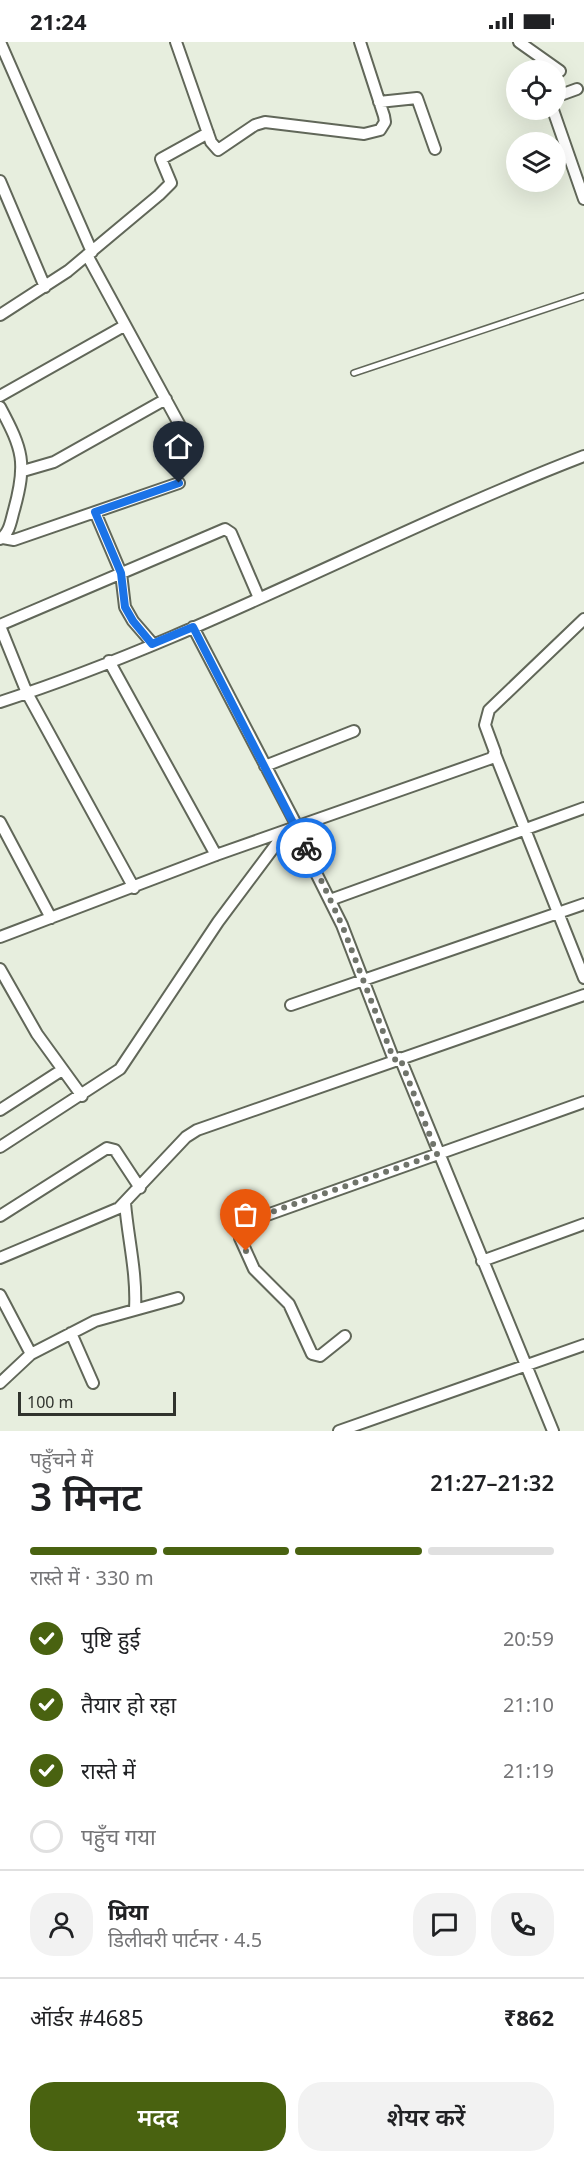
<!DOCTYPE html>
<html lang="hi">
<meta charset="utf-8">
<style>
:root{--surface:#fff;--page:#f2f2f2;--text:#202124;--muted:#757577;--line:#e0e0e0;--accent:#496210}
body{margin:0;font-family:"Noto Sans","Noto Sans Devanagari",sans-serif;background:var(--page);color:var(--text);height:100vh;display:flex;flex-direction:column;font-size:22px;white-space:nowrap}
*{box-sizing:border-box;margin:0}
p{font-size:20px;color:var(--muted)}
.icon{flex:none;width:33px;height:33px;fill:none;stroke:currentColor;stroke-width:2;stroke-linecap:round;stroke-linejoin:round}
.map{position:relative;height:1389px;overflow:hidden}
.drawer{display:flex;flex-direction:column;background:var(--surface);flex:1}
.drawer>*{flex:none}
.buttons{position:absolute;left:506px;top:18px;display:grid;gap:12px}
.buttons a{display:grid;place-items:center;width:60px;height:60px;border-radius:50%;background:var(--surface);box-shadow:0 6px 24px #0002;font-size:30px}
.scale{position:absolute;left:18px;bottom:15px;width:158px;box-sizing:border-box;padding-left:6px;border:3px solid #30332d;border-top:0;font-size:16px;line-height:21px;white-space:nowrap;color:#30332d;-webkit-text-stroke:4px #e7eede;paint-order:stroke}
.pin{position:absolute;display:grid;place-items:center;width:51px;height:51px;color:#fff;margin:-62px -26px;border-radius:50% 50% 50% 0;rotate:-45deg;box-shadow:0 0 6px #0007}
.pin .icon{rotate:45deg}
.courier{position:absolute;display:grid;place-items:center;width:60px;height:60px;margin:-30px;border:4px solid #1a73e8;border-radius:50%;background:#fff;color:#222;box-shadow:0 2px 8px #0007}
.overview em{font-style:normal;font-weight:600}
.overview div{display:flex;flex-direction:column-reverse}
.overview{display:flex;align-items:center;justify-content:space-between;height:102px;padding:0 30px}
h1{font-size:39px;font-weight:600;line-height:45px}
.bar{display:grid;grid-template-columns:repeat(4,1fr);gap:9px 6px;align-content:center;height:72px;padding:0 30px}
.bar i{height:8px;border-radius:4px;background:var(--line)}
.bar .active{background:var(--accent)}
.bar p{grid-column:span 4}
.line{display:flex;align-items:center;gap:15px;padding:0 30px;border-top:2px solid var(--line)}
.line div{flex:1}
.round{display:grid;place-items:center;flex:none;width:63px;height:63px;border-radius:24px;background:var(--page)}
ol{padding:0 30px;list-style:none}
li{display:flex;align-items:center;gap:18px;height:66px}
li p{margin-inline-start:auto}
li .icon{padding:6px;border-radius:50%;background:var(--accent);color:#fff;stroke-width:4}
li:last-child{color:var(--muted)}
li i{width:33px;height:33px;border:3px solid var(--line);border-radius:50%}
.cta{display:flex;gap:12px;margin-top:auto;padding:12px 30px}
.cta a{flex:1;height:69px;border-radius:24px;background:var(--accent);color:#fff;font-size:24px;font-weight:600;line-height:69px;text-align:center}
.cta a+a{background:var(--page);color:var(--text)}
.status{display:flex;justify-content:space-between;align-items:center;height:42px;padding:0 30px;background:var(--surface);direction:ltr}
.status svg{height:16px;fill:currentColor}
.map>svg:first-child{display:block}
</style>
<div class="status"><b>21:24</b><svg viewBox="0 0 49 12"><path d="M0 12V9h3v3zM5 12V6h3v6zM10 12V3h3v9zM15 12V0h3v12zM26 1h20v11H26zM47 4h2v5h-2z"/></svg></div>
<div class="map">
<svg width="584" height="1389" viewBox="0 0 584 1389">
<rect width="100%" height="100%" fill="#e7eede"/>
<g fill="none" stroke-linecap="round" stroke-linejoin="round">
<defs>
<path id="lane" d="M354,331L584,254"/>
<path id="street" d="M0,0L92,210
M176,0L211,100L218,108L255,83L265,80L364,92L380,88L385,80L384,74L360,0
M519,0L560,29
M555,55L577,47
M379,60L417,56L435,107
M553,68L584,157
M0,139L45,245
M87,213L184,391
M0,273L68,229L159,153L171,141L161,117L208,91
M0,354L124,284
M0,365C23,408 27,421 14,468C11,478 10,491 0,497
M23,429L54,420L166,357
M95,470L121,531L125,565L133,579L152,601
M3,496L14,498L179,441
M0,583L225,487L231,491L259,556
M0,584L27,651L134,846
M193,585L297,784L316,831L342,883L394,1018
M109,619L216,813
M0,660C201,595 387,490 584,414
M495,712L584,936
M265,724L354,689
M0,780L51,876
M330,858L584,766
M0,895L216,813L492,716L495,710L485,683L489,668L584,577
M0,927L37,992L82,1054
M291,963L584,862
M400,1016L553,1389
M0,1068L62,1028
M0,1105L120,1027L218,880L286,789
M125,1161C128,1197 137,1231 135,1267
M0,1174L107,1106L115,1108L140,1146
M0,1216L119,1166L186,1095L197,1088L584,953
M482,1219L584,1182
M0,1253L31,1312
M71,1291L93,1341
M345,1294L320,1314L312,1312L289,1262L254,1227L240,1196L239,1183L584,1060
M0,1341L31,1312L95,1279L178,1256
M339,1389L584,1303"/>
</defs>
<use href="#lane" stroke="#616759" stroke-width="8"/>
<use href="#street" stroke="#616759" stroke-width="14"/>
<use href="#lane" stroke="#fff" stroke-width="5"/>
<use href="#street" stroke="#fff" stroke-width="10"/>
</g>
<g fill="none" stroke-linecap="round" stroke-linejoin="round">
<path stroke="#70746b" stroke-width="6" stroke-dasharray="0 10.8" d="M246,1209L238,1187L243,1180L437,1112L400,1016L394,1018L342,883L306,806"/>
<path stroke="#1a73e8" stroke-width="8" d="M179,441L95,470L121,531L125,565L133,579L152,602L193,585L306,806"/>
</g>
</svg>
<div class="buttons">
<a><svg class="icon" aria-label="locate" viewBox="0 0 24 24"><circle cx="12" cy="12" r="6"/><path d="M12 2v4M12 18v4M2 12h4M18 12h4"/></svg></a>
<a><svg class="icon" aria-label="layers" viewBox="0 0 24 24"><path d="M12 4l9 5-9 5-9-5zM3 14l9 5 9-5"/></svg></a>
</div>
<div class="scale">100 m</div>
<div class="pin" style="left:246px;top:1209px;background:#ea580c"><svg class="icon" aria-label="bag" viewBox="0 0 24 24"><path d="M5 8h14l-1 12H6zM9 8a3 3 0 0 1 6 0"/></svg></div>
<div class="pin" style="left:179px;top:441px;background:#1f2937"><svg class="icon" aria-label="home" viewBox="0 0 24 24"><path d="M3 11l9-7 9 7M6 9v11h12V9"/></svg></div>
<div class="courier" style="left:306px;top:806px"><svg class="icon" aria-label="bike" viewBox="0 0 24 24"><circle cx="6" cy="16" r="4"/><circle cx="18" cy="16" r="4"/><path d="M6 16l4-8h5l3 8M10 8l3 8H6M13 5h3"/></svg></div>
</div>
<section class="drawer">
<div class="overview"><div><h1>3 मिनट</h1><p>पहुँचने में</p></div><em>21:27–21:32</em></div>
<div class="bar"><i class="active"></i><i class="active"></i><i class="active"></i><i></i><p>रास्ते में · 330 m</p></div>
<ol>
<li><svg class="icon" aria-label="check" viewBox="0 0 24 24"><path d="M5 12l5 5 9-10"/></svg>पुष्टि हुई<p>20:59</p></li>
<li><svg class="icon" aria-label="check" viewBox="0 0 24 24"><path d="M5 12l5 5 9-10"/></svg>तैयार हो रहा<p>21:10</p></li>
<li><svg class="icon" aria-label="check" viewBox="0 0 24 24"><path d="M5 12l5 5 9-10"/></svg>रास्ते में<p>21:19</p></li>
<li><i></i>पहुँच गया</li>
</ol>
<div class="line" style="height:108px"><a class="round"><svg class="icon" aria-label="person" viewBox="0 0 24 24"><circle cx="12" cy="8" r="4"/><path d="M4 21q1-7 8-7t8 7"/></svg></a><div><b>प्रिया</b><p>डिलीवरी पार्टनर · 4.5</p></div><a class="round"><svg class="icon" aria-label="chat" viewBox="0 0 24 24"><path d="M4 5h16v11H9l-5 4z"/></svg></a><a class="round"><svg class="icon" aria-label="phone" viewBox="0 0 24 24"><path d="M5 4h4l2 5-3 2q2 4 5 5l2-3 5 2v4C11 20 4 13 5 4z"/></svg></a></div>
<div class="line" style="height:78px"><div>ऑर्डर #4685</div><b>₹862</b></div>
<div class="cta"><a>मदद</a><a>शेयर करें</a></div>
</section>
